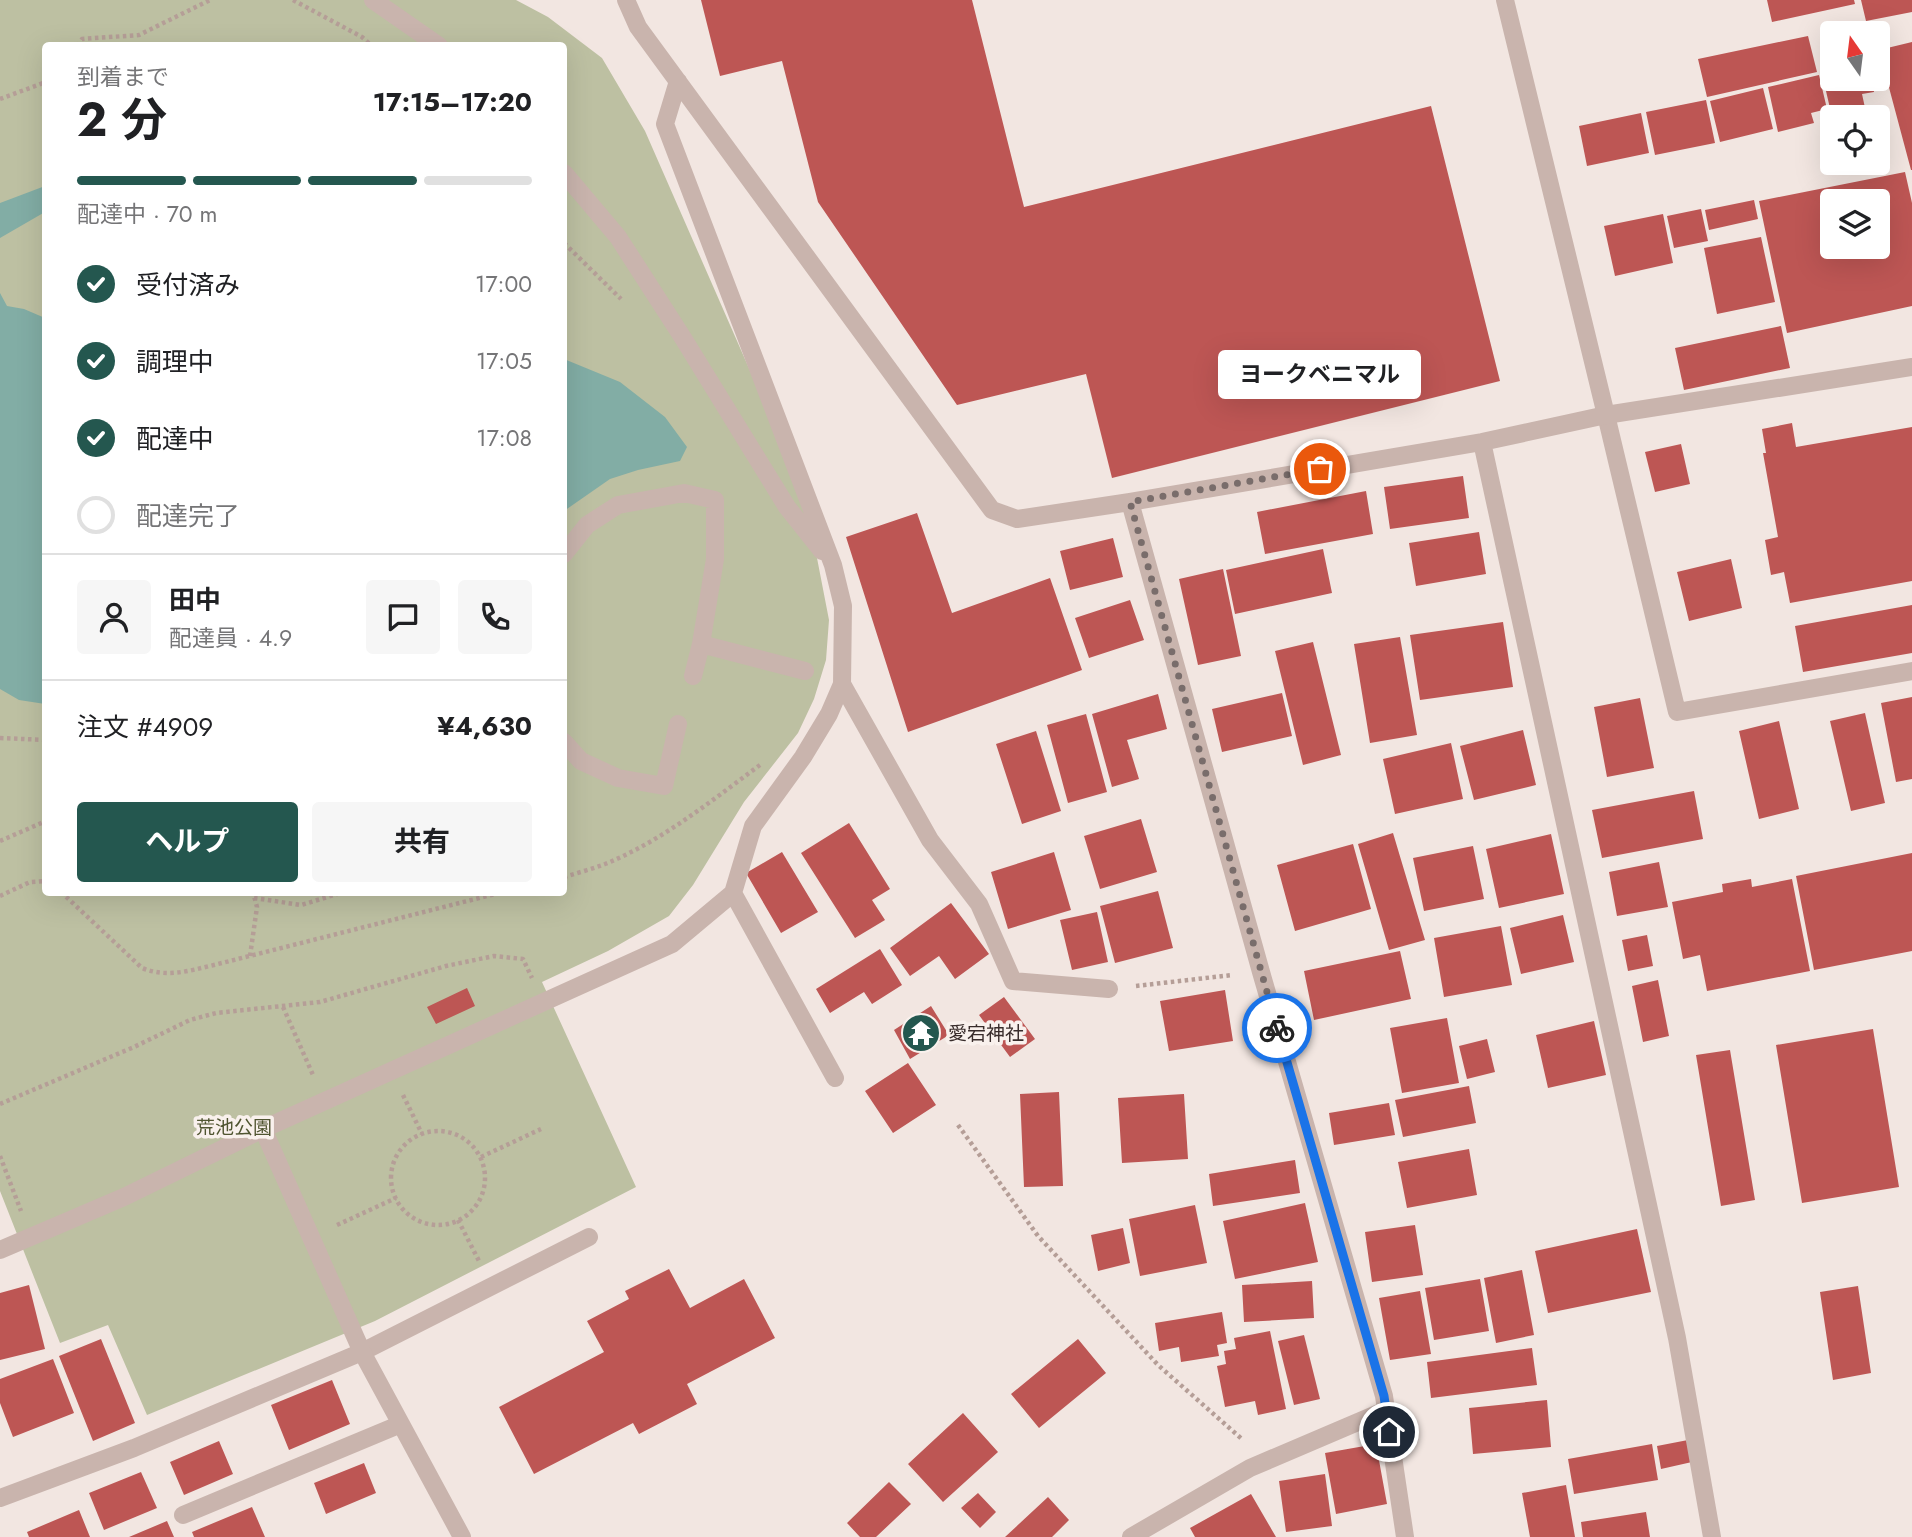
<!DOCTYPE html>
<html lang="ja">
<meta charset="utf-8">
<style>
:root{--surface:#fff;--page:#f6f6f6;--text:#202124;--muted:#757577;--line:#e0e0e0;--accent:#24574f}
body{margin:0;font-family:Jost,"Noto Sans JP",sans-serif;background:var(--page);color:var(--text);height:100vh;display:flex;flex-direction:column;font-size:26px;white-space:nowrap}
*{box-sizing:border-box;margin:0}
p{font-size:23px;color:var(--muted)}
.icon{flex:none;width:38px;height:38px;fill:none;stroke:currentColor;stroke-width:2;stroke-linecap:round;stroke-linejoin:round}
.map{position:relative;flex:1;overflow:hidden}
.panel{position:absolute;left:42px;top:42px;width:525px;height:854px;display:flex;flex-direction:column;background:var(--surface);border-radius:7px;box-shadow:0 7px 28px #0002}
.panel>*{flex:none}
.needle{width:46px;rotate:346deg}
.fabs{position:absolute;left:1820px;top:21px;display:grid;gap:14px}
.fabs a{display:grid;place-items:center;width:70px;height:70px;border-radius:7px;background:var(--surface);box-shadow:0 7px 28px #0002;font-size:35px}
.pin{position:absolute;display:grid;place-items:center;width:60px;height:60px;color:#fff;margin:-30px;border:4px solid #fff;border-radius:50%;box-shadow:0 2px 7px #0007}
.courier{position:absolute;display:grid;place-items:center;width:70px;height:70px;margin:-35px;border:5px solid #1a73e8;border-radius:50%;background:#fff;color:#222;box-shadow:0 2px 9px #0007}
.bubble{position:absolute;height:49px;border-radius:7px;background:var(--surface);box-shadow:0 7px 28px #0002;font-size:23px;font-weight:700;line-height:49px;text-align:center}
.head em{font-style:normal;font-weight:700}
.head div{display:flex;flex-direction:column-reverse}
.head{display:flex;align-items:center;justify-content:space-between;height:119px;padding:0 35px}
h1{font-size:46px;font-weight:700;line-height:52px}
.bar{display:grid;grid-template-columns:repeat(4,1fr);gap:10px 7px;align-content:center;height:84px;padding:0 35px}
.bar i{height:9px;border-radius:5px;background:var(--line)}
.bar .current{background:var(--accent)}
.bar p{grid-column:span 4}
.line{display:flex;align-items:center;gap:18px;padding:0 35px;border-top:2px solid var(--line)}
.line div{flex:1}
.round{display:grid;place-items:center;flex:none;width:74px;height:74px;border-radius:7px;background:var(--page)}
ol{padding:0 35px;list-style:none}
li{display:flex;align-items:center;gap:21px;height:77px}
li p{margin-inline-start:auto}
li .icon{padding:7px;border-radius:50%;background:var(--accent);color:#fff;stroke-width:4}
li:last-child{color:var(--muted)}
li i{width:38px;height:38px;border:4px solid var(--line);border-radius:50%}
.action{display:flex;gap:14px;margin-top:auto;padding:14px 35px}
.action a{flex:1;height:80px;border-radius:7px;background:var(--accent);color:#fff;font-size:28px;font-weight:700;line-height:80px;text-align:center}
.action a+a{background:var(--page);color:var(--text)}
.map>svg:first-child{display:block}
</style>
<div class="map">
<svg width="1912" height="1537" viewBox="0 0 1912 1537">
<rect width="100%" height="100%" fill="#f2e6e1"/>
<path fill="#bdc0a2" fill-rule="evenodd" d="M0,0H516L548,17L602,58L645,131L805,496L829,620L826,660L814,699L798,733L744,802L693,885L669,916L608,951L542,982L636,1187L375,1321L147,1415L108,1325L60,1343L0,1191ZM46,46H564V892H46Z"/>
<path fill="#82ada5" d="M45,186V212L0,238V203Z
M0,293L7,306L24,309L45,318V704L19,700L0,689Z
M564,359L620,382L665,417L687,447L680,461L638,470L610,479L564,511Z"/>
<path fill="#bd5654" fill-rule="evenodd" d="M701,0H972L1024,207L1431,106L1500,381L1112,478L1086,374L957,405L818,202L782,61L720,76Z
M1767,0H1854L1855,4L1772,22Z
M1861,0H1912V12L1866,21Z
M1808,36L1817,72L1707,97L1698,59Z
M1912,42V170H1911L1879,50Z
M1819,75L1827,109L1811,113L1814,123L1778,132L1768,87Z
M1832,75V79H1872L1874,92L1862,94L1867,117H1832L1823,78Z
M1763,88L1773,129L1720,142L1710,101Z
M1706,100L1715,143L1655,155L1646,112Z
M1641,113L1649,153L1587,166L1579,126Z
M1905,172L1912,203V306L1787,333L1759,201ZM1832,201H1878V247H1832Z
M1754,200L1758,219L1709,230L1705,210Z
M1701,209L1708,241L1674,248L1667,216Z
M1663,214L1673,263L1615,276L1604,226Z
M1761,237L1775,302L1717,314L1704,248Z
M1781,326L1790,368L1684,390L1675,348Z
M1792,423L1796,447L1912,427V581L1790,603L1784,572L1771,575L1765,540L1778,537L1763,453H1766L1762,429Z
M1681,444L1690,484L1655,492L1645,452Z
M1463,476L1469,518L1390,529L1384,487Z
M1366,491L1373,534L1265,554L1257,512Z
M917,513L952,613L1050,578L1082,670L908,732L846,537Z
M1479,532L1486,574L1416,586L1409,543Z
M1113,538L1123,577L1070,590L1060,551Z
M1323,549L1332,593L1235,614L1226,570Z
M1731,559L1742,608L1689,621L1677,572Z
M1223,569L1241,656L1198,665L1179,579Z
M1130,600L1144,640L1089,658L1075,618Z
M1912,605V653L1803,672L1795,626Z
M1503,622L1513,687L1420,700L1410,635Z
M1400,637L1417,735L1370,743L1354,644Z
M1313,642L1341,755L1303,765L1275,651Z
M1282,693L1292,736L1222,752L1212,709Z
M1158,694L1167,729L1127,740L1139,779L1112,787L1092,714Z
M1912,697V779L1896,782L1881,703Z
M1640,698L1654,768L1607,777L1594,707Z
M1865,713L1885,803L1851,811L1830,721Z
M1086,714L1107,792L1068,803L1047,725Z
M1779,721L1799,809L1759,819L1739,731Z
M1523,730L1536,785L1474,800L1460,746Z
M1036,731L1061,811L1022,824L996,744Z
M1451,743L1463,799L1395,814L1383,759Z
M1694,791L1703,839L1602,858L1592,810Z
M1141,819L1157,872L1100,889L1084,836Z
M849,823L890,889L872,900L885,920L855,938L801,853Z
M1393,833L1425,940L1389,950L1358,844Z
M1551,834L1564,894L1499,908L1486,849Z
M1353,844L1371,909L1295,931L1277,865Z
M1473,846L1484,899L1424,911L1413,858Z
M782,852L818,912L781,933L746,873Z
M1054,852L1071,910L1008,929L991,872Z
M1912,853V951L1814,970L1796,876Z
M1659,862L1668,907L1617,916L1609,872Z
M1751,879L1752,887L1792,879L1810,971L1707,991L1700,955L1683,959L1672,902L1723,892L1722,884Z
M1158,891L1173,948L1115,963L1100,906Z
M951,903L989,954L955,979L939,956L910,976L890,948Z
M1097,912L1108,962L1072,970L1060,920Z
M1563,915L1574,962L1521,974L1510,928Z
M1501,926L1512,985L1444,997L1434,938Z
M1647,935L1653,966L1628,971L1622,940Z
M880,949L902,985L872,1004L864,992L830,1013L816,989Z
M1400,951L1411,999L1314,1020L1304,971Z
M1658,980L1669,1036L1643,1042L1632,986Z
M467,988L475,1006L436,1024L427,1007Z
M1225,990L1233,1041L1169,1051L1160,1001Z
M1004,997L1035,1039L1010,1057L979,1015Z
M931,1006L949,1035L910,1059L894,1030Z
M1447,1018L1459,1083L1402,1093L1390,1028Z
M1594,1021L1606,1075L1548,1088L1536,1035Z
M1873,1029L1899,1187L1802,1203L1776,1045Z
M1487,1039L1495,1072L1467,1079L1459,1046Z
M1730,1050L1755,1200L1721,1206L1696,1055Z
M908,1063L936,1105L893,1133L865,1091Z
M1469,1086L1476,1123L1403,1137L1395,1100Z
M1059,1092L1063,1186L1024,1187L1020,1094Z
M1184,1094L1188,1159L1122,1163L1118,1098Z
M1389,1103L1395,1135L1334,1145L1329,1113Z
M1469,1149L1477,1195L1407,1208L1398,1162Z
M1295,1160L1300,1193L1213,1206L1209,1174Z
M1305,1203L1318,1262L1235,1279L1223,1221Z
M1195,1205L1207,1263L1140,1276L1129,1219Z
M1415,1225L1423,1275L1372,1282L1365,1232Z
M1123,1228L1130,1263L1098,1271L1091,1235Z
M1637,1229L1651,1292L1548,1313L1535,1251Z
M669,1269L690,1308L744,1279L775,1338L687,1384L697,1404L639,1434L633,1423L534,1474L499,1407L604,1352L587,1321L629,1299L625,1291Z
M1522,1270L1534,1335L1496,1343L1484,1278Z
M1480,1279L1489,1331L1434,1340L1425,1288Z
M1312,1281L1314,1318L1244,1322L1242,1285Z
M29,1285L45,1349L0,1360V1293Z
M1858,1286L1871,1373L1833,1380L1820,1292Z
M1420,1291L1431,1354L1390,1360L1379,1298Z
M1222,1312L1227,1343L1217,1345L1219,1356L1181,1362L1179,1347L1159,1351L1155,1323Z
M1270,1331L1286,1409L1258,1415L1255,1401L1225,1407L1217,1366L1226,1364L1224,1351L1236,1349L1234,1338Z
M1304,1335L1320,1399L1294,1405L1278,1341Z
M101,1339L135,1423L93,1441L59,1356Z
M1078,1339L1106,1373L1039,1428L1011,1394Z
M1532,1348L1537,1385L1431,1398L1427,1362Z
M53,1359L74,1413L13,1437L0,1403V1379Z
M332,1380L350,1424L289,1450L271,1405Z
M1547,1400L1551,1447L1473,1454L1469,1408Z
M963,1413L998,1452L943,1502L908,1464Z
M1688,1440L1692,1462L1661,1469L1657,1446Z
M219,1441L233,1474L184,1495L170,1462Z
M1376,1444L1387,1504L1336,1514L1325,1453Z
M1652,1444L1658,1480L1574,1494L1568,1459Z
M364,1463L376,1493L326,1514L314,1483Z
M141,1472L157,1508L104,1530L89,1493Z
M1325,1474L1332,1526L1286,1532L1279,1481Z
M889,1482L911,1504L876,1537H860L847,1523Z
M1566,1485L1575,1537H1530L1522,1493Z
M978,1493L996,1512L980,1528L961,1508Z
M1251,1494L1276,1537H1195L1190,1528Z
M1048,1497L1069,1520L1052,1537H1005Z
M252,1507L265,1537H194L192,1532Z
M79,1510L90,1537H29L27,1532Z
M1646,1512L1650,1537H1583L1581,1522Z
M167,1521L174,1537H129Z"/>
<g fill="none" stroke-linecap="round" stroke-linejoin="round">
<path stroke="#b59e97" stroke-width="4.5" stroke-dasharray="3.5 3.5" stroke-linecap="butt" d="M293,0L362,37L372,46
M78,46L82,39L139,35L210,0
M0,99L46,82
M564,243L621,299
M0,738L46,740
M0,841L46,821
M564,877C577,873 592,869 605,864C662,841 711,801 760,765
M61,892L142,968C167,978 188,971 214,965L503,892
M0,896L30,882L46,881
M254,898L301,905L344,892
M250,956L257,907L253,892
M1136,986L1232,975
M283,1007L313,1075
M403,1095L422,1134
M0,1104L134,1047L190,1020L216,1013L320,1002L446,966L494,956L523,959L532,978
M958,1125L1038,1236L1158,1365L1243,1440
M391 1178a47 47 0 1 1 94 0a47 47 0 1 1-94 0Z
M0,1156L21,1211
M481,1157L541,1129
M458,1220L479,1261
M337,1225L396,1198"/>
<path stroke="#c9b4ad" stroke-width="18" d="M1606,415L1677,712L1912,671
M362,1352L589,1237"/>
<path stroke="#c9b4ad" stroke-width="18" d="M564,554L587,525L618,505L684,493L715,500V559L701,644L693,676
M701,644L805,671
M564,742L581,761L618,778L664,786L678,724"/>
<path stroke="#c9b4ad" stroke-width="18" d="M373,0L439,46
M626,0L638,27L992,510L1017,519L1130,502L1482,442L1606,415L1912,367
M1505,0L1606,415
M564,173L618,237L683,338L787,507L822,551
M1482,442L1677,1338L1712,1537
M1130,502L1261,972L1384,1396L1405,1537
M842,684L930,840L979,904L1013,981L1109,989
M733,893L835,1078
M263,1129L362,1352L462,1537
M0,1250L124,1197L263,1129L672,944L733,893L753,826L803,757L829,714L842,684L843,606L833,565L665,124L678,81
M0,1498L134,1448L362,1352
M183,1515L401,1424
M1131,1537L1250,1468L1386,1410"/>
</g>
<g fill="none" stroke-linecap="round" stroke-linejoin="round">
<path stroke="#796d6b" stroke-width="7" stroke-dasharray="0 12.6" d="M1277,1028L1130,502L1320,469"/>
<path stroke="#1a73e8" stroke-width="9" d="M1277,1028L1384,1396L1389,1432"/>
</g>
<defs>
<symbol id="temple-disc" viewBox="-11 -11 22 22"><circle r="9.5" fill="#24574f" stroke="#f9f1ed"/><path d="M0-6L5-2H3V0L6.5 2.5H4V6H1.5V3h-3V6H-4V2.5H-6.5L-3 0V-2H-5Z" fill="#fff"/></symbol>
</defs>
<g fill-rule="evenodd">
<use href="#temple-disc" x="899" y="1011" width="44" height="44"/>
</g>
<g text-anchor="middle" dominant-baseline="central" stroke-width="7" stroke-linejoin="round" paint-order="stroke">
<g font-size="19" fill="#382c2b" stroke="#f9f1ed" text-anchor="start">
<text x="948" y="1033">愛宕神社</text>
</g>
<g font-size="19" fill="#505531" stroke="#f9f1ed">
<text x="234" y="1127">荒池公園</text>
</g>
</g>
</svg>
<div class="fabs">
<a><svg class="needle" viewBox="-14 -14 28 28"><path d="M0-13l5 13h-10z" fill="#e53935"/><path d="M0 13l5-13h-10z" fill="#757577"/></svg></a>
<a><svg class="icon" aria-label="locate" viewBox="0 0 24 24"><circle cx="12" cy="12" r="6"/><path d="M12 2v4M12 18v4M2 12h4M18 12h4"/></svg></a>
<a><svg class="icon" aria-label="layers" viewBox="0 0 24 24"><path d="M12 4l9 5-9 5-9-5zM3 14l9 5 9-5"/></svg></a>
</div>
<div class="pin" style="left:1320px;top:469px;background:#ea580c"><svg class="icon" aria-label="bag" viewBox="0 0 24 24"><path d="M5 8h14l-1 12H6zM9 8a3 3 0 0 1 6 0"/></svg></div>
<div class="pin" style="left:1389px;top:1432px;background:#1f2937"><svg class="icon" aria-label="home" viewBox="0 0 24 24"><path d="M3 11l9-7 9 7M6 9v11h12V9"/></svg></div>
<div class="courier" style="left:1277px;top:1028px"><svg class="icon" aria-label="bike" viewBox="0 0 24 24"><circle cx="6" cy="16" r="4"/><circle cx="18" cy="16" r="4"/><path d="M6 16l4-8h5l3 8M10 8l3 8H6M13 5h3"/></svg></div>
<div class="bubble" style="left:1218px;top:350px;width:203px">ヨークベニマル</div>
<section class="panel">
<div class="head"><div><h1>2 分</h1><p>到着まで</p></div><em>17:15–17:20</em></div>
<div class="bar"><i class="current"></i><i class="current"></i><i class="current"></i><i></i><p>配達中 · 70 m</p></div>
<ol>
<li><svg class="icon" aria-label="check" viewBox="0 0 24 24"><path d="M5 12l5 5 9-10"/></svg>受付済み<p>17:00</p></li>
<li><svg class="icon" aria-label="check" viewBox="0 0 24 24"><path d="M5 12l5 5 9-10"/></svg>調理中<p>17:05</p></li>
<li><svg class="icon" aria-label="check" viewBox="0 0 24 24"><path d="M5 12l5 5 9-10"/></svg>配達中<p>17:08</p></li>
<li><i></i>配達完了</li>
</ol>
<div class="line" style="height:126px"><a class="round"><svg class="icon" aria-label="person" viewBox="0 0 24 24"><circle cx="12" cy="8" r="4"/><path d="M4 21q1-7 8-7t8 7"/></svg></a><div><b>田中</b><p>配達員 · 4.9</p></div><a class="round"><svg class="icon" aria-label="chat" viewBox="0 0 24 24"><path d="M4 5h16v11H9l-5 4z"/></svg></a><a class="round"><svg class="icon" aria-label="phone" viewBox="0 0 24 24"><path d="M5 4h4l2 5-3 2q2 4 5 5l2-3 5 2v4C11 20 4 13 5 4z"/></svg></a></div>
<div class="line" style="height:91px"><div>注文 #4909</div><b>¥4,630</b></div>
<div class="action"><a>ヘルプ</a><a>共有</a></div>
</section>
</div>
